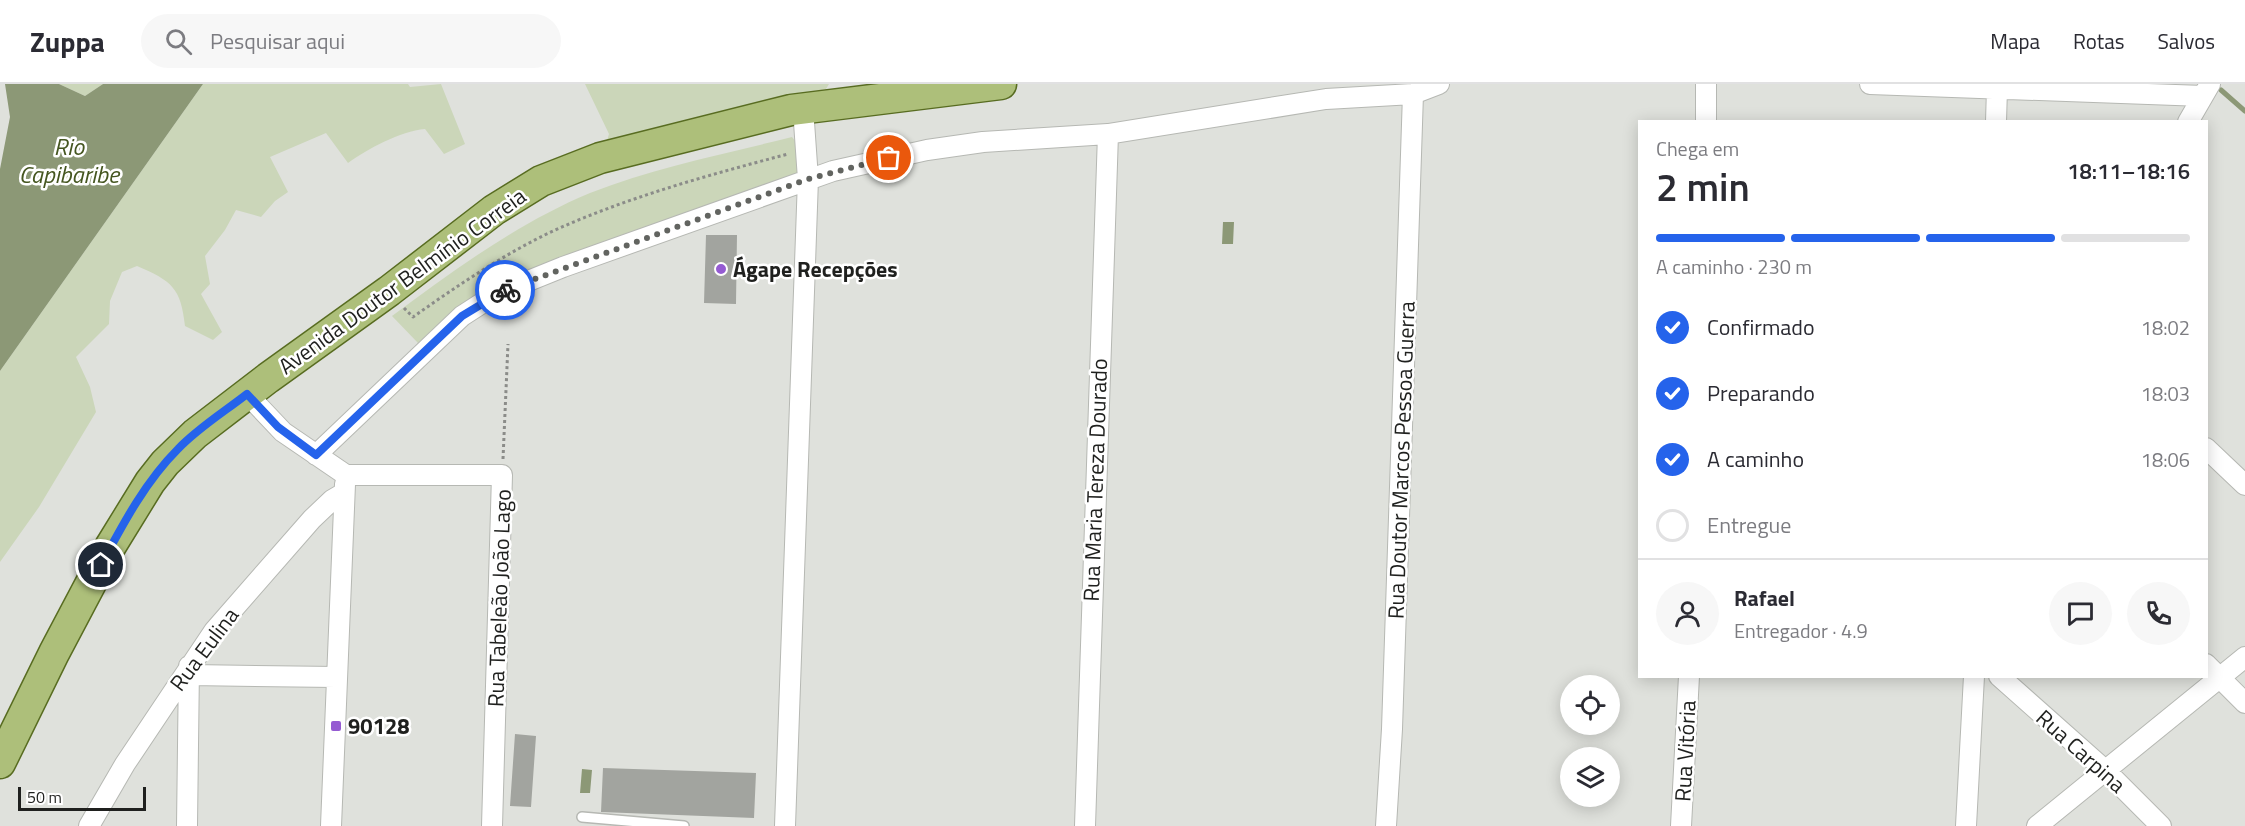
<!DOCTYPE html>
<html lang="pt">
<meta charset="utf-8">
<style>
:root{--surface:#fff;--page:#f7f7f7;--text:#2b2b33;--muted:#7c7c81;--line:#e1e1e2;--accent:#2563eb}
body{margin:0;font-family:"Titillium Web",sans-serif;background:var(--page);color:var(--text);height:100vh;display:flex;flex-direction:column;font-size:22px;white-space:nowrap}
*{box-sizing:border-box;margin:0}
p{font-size:20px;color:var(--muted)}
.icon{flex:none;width:33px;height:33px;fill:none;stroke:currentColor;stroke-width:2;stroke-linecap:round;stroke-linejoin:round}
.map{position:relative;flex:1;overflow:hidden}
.panel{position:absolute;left:1638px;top:36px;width:570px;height:558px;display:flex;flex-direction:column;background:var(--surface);border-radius:0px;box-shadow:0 3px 15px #0003}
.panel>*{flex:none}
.controls{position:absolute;left:1560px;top:591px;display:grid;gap:12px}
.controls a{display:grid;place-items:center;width:60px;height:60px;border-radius:50%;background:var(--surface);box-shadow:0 3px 15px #0003;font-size:30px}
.scale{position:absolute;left:18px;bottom:15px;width:128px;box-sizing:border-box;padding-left:6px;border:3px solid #1f201e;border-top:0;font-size:16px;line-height:21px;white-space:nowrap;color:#1f201e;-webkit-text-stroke:4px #fff;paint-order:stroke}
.pin{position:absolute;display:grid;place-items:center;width:51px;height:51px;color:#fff;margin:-26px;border:3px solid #fff;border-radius:50%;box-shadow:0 2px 6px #0007}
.courier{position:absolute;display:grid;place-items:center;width:60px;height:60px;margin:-30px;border:4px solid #2563eb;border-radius:50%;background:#fff;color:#222;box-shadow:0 2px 8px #0007}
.headline em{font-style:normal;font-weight:600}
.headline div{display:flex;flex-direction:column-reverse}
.headline{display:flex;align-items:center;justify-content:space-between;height:102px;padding:0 18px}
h1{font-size:39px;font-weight:600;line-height:45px}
.bar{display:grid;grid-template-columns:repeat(4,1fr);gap:9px 6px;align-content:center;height:72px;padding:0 18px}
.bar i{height:8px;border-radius:4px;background:var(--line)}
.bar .active{background:var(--accent)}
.bar p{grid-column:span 4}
.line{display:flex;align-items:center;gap:15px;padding:0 18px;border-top:2px solid var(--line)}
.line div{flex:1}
.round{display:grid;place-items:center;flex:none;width:63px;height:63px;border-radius:32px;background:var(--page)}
ol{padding:0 18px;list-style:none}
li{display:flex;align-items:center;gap:18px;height:66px}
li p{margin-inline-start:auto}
li .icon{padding:6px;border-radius:50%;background:var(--accent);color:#fff;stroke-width:4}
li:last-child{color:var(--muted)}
li i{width:33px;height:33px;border:3px solid var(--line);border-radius:50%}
header{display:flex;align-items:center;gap:36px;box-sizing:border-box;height:84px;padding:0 30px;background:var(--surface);border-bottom:2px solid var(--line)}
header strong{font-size:28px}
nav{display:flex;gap:33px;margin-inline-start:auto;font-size:21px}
.search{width:420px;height:54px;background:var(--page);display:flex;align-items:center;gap:15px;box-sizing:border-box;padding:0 21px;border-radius:33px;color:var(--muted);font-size:22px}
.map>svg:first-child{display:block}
</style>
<header>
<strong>Zuppa</strong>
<div class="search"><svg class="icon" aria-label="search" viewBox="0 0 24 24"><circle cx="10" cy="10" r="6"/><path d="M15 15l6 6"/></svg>Pesquisar aqui</div>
<nav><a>Mapa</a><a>Rotas</a><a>Salvos</a></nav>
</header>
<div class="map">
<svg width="2245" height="742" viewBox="0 0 2245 742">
<rect width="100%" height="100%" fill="#dfe1dc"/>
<path fill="#cbd6b9" d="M59,0H103L85,12Z
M203,0H408L410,3L441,0L465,60L444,70L425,45C400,47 368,65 348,79L326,49L270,73L288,108L275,117L261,133L236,126L225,146L205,172L210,200L201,210L222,248L213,256L185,242C181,204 172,197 137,182L122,188L110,217L109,240L76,273L90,303L96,328L39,423L0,478V287Z
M585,0H829L826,5L606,60L609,50Z
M792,53L796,58L799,93L457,225L418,259L392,232C454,186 518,139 590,109C655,83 725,70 792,53Z"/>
<path fill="#8c9876" d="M5,0H59L85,12L103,0H203L0,287V85L10,33Z
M1223,138H1234L1233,160H1222Z
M582,685L592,686L590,709H580Z"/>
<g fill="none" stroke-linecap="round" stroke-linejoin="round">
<path stroke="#8c9876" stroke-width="5" d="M2221,6L2245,27"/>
</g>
<path fill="#a2a49f" d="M706,151H737L736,220L704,219Z
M515,650L536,652L531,723L510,722Z
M603,684L756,689L754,734L601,728Z"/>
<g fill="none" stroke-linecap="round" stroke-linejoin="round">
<defs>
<path id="service" d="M582,733L684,742"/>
<path id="minor" d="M1870,0L2203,12
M1706,38V0
M1996,38L1997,4
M2188,38L2210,0
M247,310L283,348L346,391H502L492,742
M2206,364L2245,401
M316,371L462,232L496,210L563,183L833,87L927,66L983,58L1108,50L1326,15L1413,10L1439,0
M2206,580L2245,619
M190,591L336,593
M1999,592L2106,687L2161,742
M89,742L125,680L214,547L312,435L332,416L344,409
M187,742L189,582
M331,742L345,400
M785,742L808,95L803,24
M1085,742L1108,50
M1386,742L1392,645L1413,10
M1681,742L1689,592
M1966,742L1974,592
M2037,742L2245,573"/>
<path id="primary" d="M0,679L54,569L110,463L150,398L165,379L195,350L268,294L389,207L494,126L541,97L600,74L791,26L1001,0"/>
</defs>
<use href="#service" stroke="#b6b8b3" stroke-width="12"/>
<use href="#minor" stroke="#b6b8b3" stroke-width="22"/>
<use href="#primary" stroke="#586c21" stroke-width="33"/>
<path stroke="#8b8c89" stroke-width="3" stroke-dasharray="3 3" stroke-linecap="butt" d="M404,224L413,233C457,202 504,170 553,147C628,113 709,91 788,70
M503,375L508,260"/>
<use href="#service" stroke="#fff" stroke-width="9"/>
<use href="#minor" stroke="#fff" stroke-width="20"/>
<use href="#primary" stroke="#adbf7a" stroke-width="30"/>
</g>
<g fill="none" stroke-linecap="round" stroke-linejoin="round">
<path stroke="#626460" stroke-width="6" stroke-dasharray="0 10.8" d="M505,206L808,95L889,74"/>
<path stroke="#2563eb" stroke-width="8" d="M101,481C123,440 145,398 178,365C198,344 224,328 247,310L278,343L316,371L462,232L505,206"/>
</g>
<g fill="#955bd2" stroke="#fff" stroke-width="2">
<circle cx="721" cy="185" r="6"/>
<rect x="330" y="636" width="12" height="12" rx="3"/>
</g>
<g text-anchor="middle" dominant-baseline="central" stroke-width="5" stroke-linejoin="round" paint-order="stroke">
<g font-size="22" font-weight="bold" fill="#1f201e" stroke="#fff" text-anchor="start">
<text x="733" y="185">Ágape Recepções</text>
<text x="348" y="642">90128</text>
</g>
<g font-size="22" fill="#1f201e" stroke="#fff">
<text transform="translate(402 197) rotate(-36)">Avenida Doutor Belmínio Correia</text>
<text transform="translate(1401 376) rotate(-88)">Rua Doutor Marcos Pessoa Guerra</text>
<text transform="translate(1095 396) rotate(-88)">Rua Maria Tereza Dourado</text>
<text transform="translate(499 514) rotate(-88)">Rua Tabeleão João Lago</text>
<text transform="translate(204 565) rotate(-53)">Rua Eulina</text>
<text transform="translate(1685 667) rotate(-87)">Rua Vitória</text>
<text transform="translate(2081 667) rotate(42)">Rua Carpina</text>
</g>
<g font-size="24" font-style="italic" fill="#455620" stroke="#fff">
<text x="69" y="62">Rio<tspan x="69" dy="28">Capibaribe</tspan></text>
</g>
</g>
</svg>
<div class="controls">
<a><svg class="icon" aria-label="locate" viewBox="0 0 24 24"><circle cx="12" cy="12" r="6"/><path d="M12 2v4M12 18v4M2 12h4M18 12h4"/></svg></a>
<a><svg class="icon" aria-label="layers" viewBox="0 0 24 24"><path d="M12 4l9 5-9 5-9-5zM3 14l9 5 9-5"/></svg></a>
</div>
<div class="scale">50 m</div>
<div class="pin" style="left:889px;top:74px;background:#ea580c"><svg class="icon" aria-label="bag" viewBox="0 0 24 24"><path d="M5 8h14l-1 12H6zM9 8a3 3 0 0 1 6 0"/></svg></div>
<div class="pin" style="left:101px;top:481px;background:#1f2937"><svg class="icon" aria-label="home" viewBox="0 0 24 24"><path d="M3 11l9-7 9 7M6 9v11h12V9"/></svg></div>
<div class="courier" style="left:505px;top:206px"><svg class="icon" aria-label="bike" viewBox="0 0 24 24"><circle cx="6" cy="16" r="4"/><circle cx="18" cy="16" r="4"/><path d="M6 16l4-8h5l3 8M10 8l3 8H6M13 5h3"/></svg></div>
<section class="panel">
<div class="headline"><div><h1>2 min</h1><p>Chega em</p></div><em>18:11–18:16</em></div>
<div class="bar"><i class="active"></i><i class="active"></i><i class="active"></i><i></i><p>A caminho · 230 m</p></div>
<ol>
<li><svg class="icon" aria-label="check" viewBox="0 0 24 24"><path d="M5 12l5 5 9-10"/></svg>Confirmado<p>18:02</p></li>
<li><svg class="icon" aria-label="check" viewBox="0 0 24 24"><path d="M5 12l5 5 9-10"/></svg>Preparando<p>18:03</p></li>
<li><svg class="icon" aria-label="check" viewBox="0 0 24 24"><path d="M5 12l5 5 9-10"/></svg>A caminho<p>18:06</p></li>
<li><i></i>Entregue</li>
</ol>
<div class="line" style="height:108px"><a class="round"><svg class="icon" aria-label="person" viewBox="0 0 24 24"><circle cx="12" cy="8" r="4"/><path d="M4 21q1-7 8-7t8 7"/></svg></a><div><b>Rafael</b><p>Entregador · 4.9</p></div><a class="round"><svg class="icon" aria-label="chat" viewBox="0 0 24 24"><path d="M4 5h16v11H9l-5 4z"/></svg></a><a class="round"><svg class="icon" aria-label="phone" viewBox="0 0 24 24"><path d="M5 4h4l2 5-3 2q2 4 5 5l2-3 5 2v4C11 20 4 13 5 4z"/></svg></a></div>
</section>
</div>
